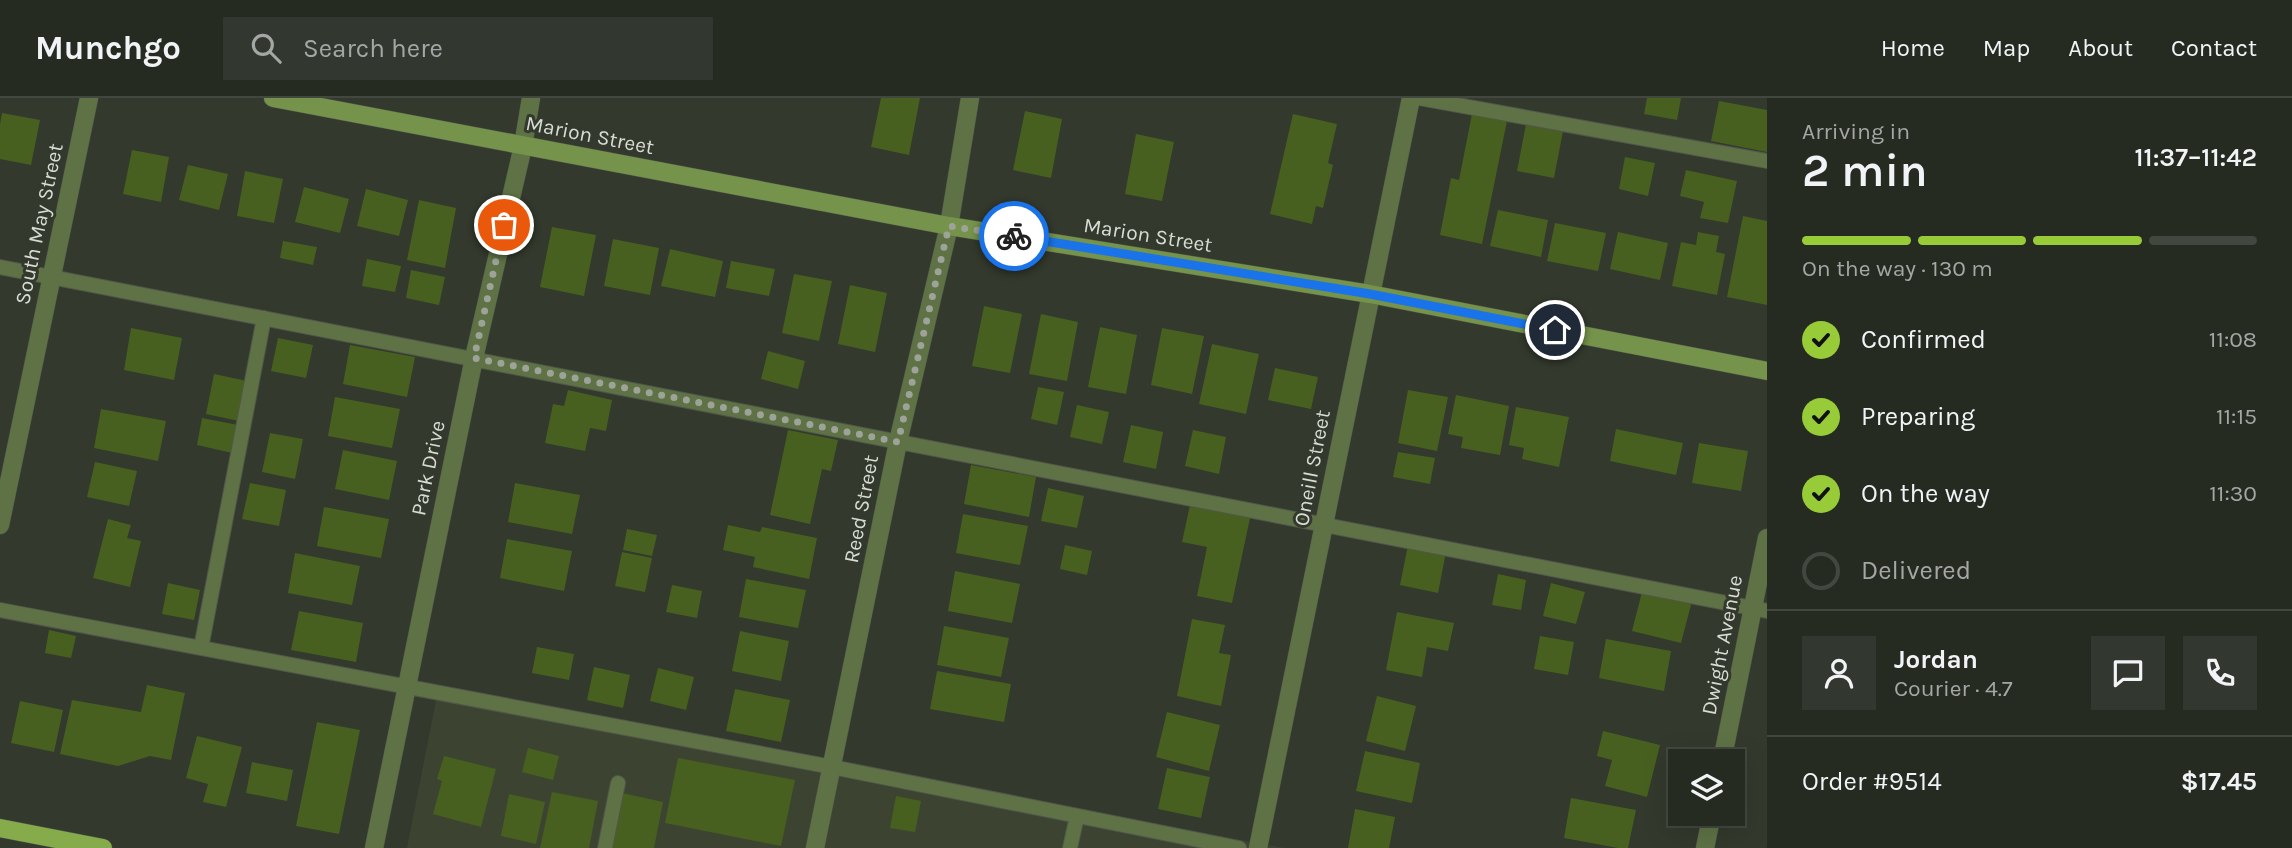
<!DOCTYPE html>
<meta charset="utf-8">
<style>
:root{--surface:#262b22;--page:#32372f;--text:#f1f3f6;--muted:#a4a7a5;--line:#424740;--accent:#97cc38}
body{margin:0;font-family:Karla,sans-serif;background:var(--page);color:var(--text);height:100vh;display:flex;flex-direction:column;font-size:26px;white-space:nowrap}
*{box-sizing:border-box;margin:0}
p{font-size:23px;color:var(--muted)}
.icon{flex:none;width:38px;height:38px;fill:none;stroke:currentColor;stroke-width:2;stroke-linecap:round;stroke-linejoin:round}
.map{position:relative;flex:1;overflow:hidden}
.side{display:flex;flex-direction:column;background:var(--surface);width:525px}
.side>*{flex:none}
.tools{position:absolute;left:1668px;top:651px;display:grid;gap:14px}
.tools a{display:grid;place-items:center;width:77px;height:77px;border-radius:0px;background:var(--surface);box-shadow:0 7px 28px #0002,0 0 0 2px var(--line);font-size:35px}
.pin{position:absolute;display:grid;place-items:center;width:60px;height:60px;color:#fff;margin:-30px;border:4px solid #fff;border-radius:50%;box-shadow:0 2px 7px #0007}
.courier{position:absolute;display:grid;place-items:center;width:70px;height:70px;margin:-35px;border:5px solid #1a73e8;border-radius:50%;background:#fff;color:#222;box-shadow:0 2px 9px #0007}
.overview em{font-style:normal;font-weight:600}
.overview div{display:flex;flex-direction:column-reverse}
.overview{display:flex;align-items:center;justify-content:space-between;height:119px;padding:0 35px}
h1{font-size:46px;font-weight:600;line-height:52px}
.bar{display:grid;grid-template-columns:repeat(4,1fr);gap:10px 7px;align-content:center;height:84px;padding:0 35px}
.bar i{height:9px;border-radius:5px;background:var(--line)}
.bar .on{background:var(--accent)}
.bar p{grid-column:span 4}
.line{display:flex;align-items:center;gap:18px;padding:0 35px;border-top:2px solid var(--line)}
.line div{flex:1}
.round{display:grid;place-items:center;flex:none;width:74px;height:74px;border-radius:0px;background:var(--page)}
ol{padding:0 35px;list-style:none}
li{display:flex;align-items:center;gap:21px;height:77px}
li p{margin-inline-start:auto}
li .icon{padding:7px;border-radius:50%;background:var(--accent);color:#111;stroke-width:4}
li:last-child{color:var(--muted)}
li i{width:38px;height:38px;border:4px solid var(--line);border-radius:50%}
header{display:flex;align-items:center;gap:42px;box-sizing:border-box;height:98px;padding:0 35px;background:var(--surface);border-bottom:2px solid var(--line)}
header strong{font-size:33px}
nav{display:flex;gap:38px;margin-inline-start:auto;font-size:24px}
.search{width:490px;height:63px;background:var(--page);display:flex;align-items:center;gap:18px;box-sizing:border-box;padding:0 24px;border-radius:0px;color:var(--muted);font-size:26px}
main{display:flex;flex:1;min-height:0}
.map>svg:first-child{display:block}
</style>
<header>
<strong>Munchgo</strong>
<div class="search"><svg class="icon" aria-label="search" viewBox="0 0 24 24"><circle cx="10" cy="10" r="6"/><path d="M15 15l6 6"/></svg>Search here</div>
<nav><a>Home</a><a>Map</a><a>About</a><a>Contact</a></nav>
</header>
<main>
<div class="map">
<svg width="1767" height="750" viewBox="0 0 1767 750">
<rect width="100%" height="100%" fill="#33392d"/>
<path fill="#3c4431" d="M437,597L1285,750H407Z"/>
<path fill="#47601f" d="M881,0H920L909,57L871,49Z
M1647,0H1681L1677,22L1644,16Z
M1719,3L1767,12V54L1711,43Z
M1025,13L1062,21L1051,80L1013,72Z
M2,15L40,22L31,67L0,61V27Z
M1293,16L1337,26L1328,65L1333,67L1323,110L1316,108L1312,126L1270,116Z
M1472,16L1507,23L1482,146L1440,137L1451,80L1459,82Z
M1526,26L1563,33L1554,80L1517,73Z
M1136,36L1174,44L1162,103L1125,96Z
M132,52L169,59L161,104L123,96Z
M1625,59L1655,65L1648,98L1619,91Z
M188,67L228,76L219,112L179,102Z
M1686,72L1737,83L1728,125L1700,120L1704,104L1680,98Z
M245,73L283,81L274,125L237,118Z
M304,89L349,101L340,135L295,124Z
M366,91L408,102L399,138L357,128Z
M419,102L456,110L445,170L407,162Z
M1498,112L1548,122L1541,159L1490,148Z
M1743,118L1767,123V207L1727,199Z
M1555,125L1606,135L1598,173L1547,163Z
M552,129L596,137L584,198L540,189Z
M1618,134L1668,145L1660,182L1610,171Z
M1698,134L1719,138L1716,154L1725,156L1717,197L1672,188L1681,144L1696,147Z
M613,141L659,150L650,197L604,188Z
M283,143L317,149L313,167L280,160Z
M670,151L723,163L715,199L661,188Z
M367,161L401,168L395,194L362,188Z
M731,163L775,171L769,198L726,190Z
M411,172L445,179L439,207L406,200Z
M794,176L832,183L819,243L782,235Z
M850,187L887,195L875,254L838,246Z
M984,208L1022,216L1010,275L972,268Z
M1041,216L1078,224L1067,283L1029,276Z
M1100,229L1137,237L1126,296L1088,289Z
M131,230L182,240L174,282L124,272Z
M1162,230L1204,238L1192,296L1151,287Z
M278,240L313,247L306,280L271,273Z
M1212,246L1259,256L1246,316L1199,306Z
M350,247L415,259L407,299L343,286Z
M768,253L805,263L798,291L761,281Z
M1275,270L1318,279L1311,311L1268,302Z
M214,276L247,283L239,323L206,316Z
M1038,289L1064,294L1057,327L1031,321Z
M568,292L612,302L606,333L590,330L585,353L545,345L553,306L564,308Z
M1408,292L1448,299L1437,353L1398,345Z
M1456,297L1509,308L1500,357L1461,350L1463,339L1448,336Z
M335,299L400,311L392,350L328,338Z
M1077,307L1109,314L1102,346L1070,339Z
M1516,309L1569,319L1559,369L1522,361L1524,350L1509,347Z
M101,311L166,323L158,363L94,350Z
M202,320L238,327L232,355L197,347Z
M1131,327L1163,334L1156,371L1123,364Z
M1616,331L1683,345L1676,377L1610,363Z
M788,332L838,342L831,373L822,371L810,426L770,417Z
M1193,332L1226,339L1219,376L1185,368Z
M270,335L303,341L295,381L262,374Z
M1699,345L1748,353L1741,393L1692,385Z
M343,352L397,363L389,402L335,391Z
M1398,354L1435,360L1430,386L1393,379Z
M95,364L137,373L129,408L87,399Z
M971,367L1036,379L1029,419L964,406Z
M250,385L286,392L279,428L242,421Z
M515,385L580,397L572,436L508,424Z
M1048,390L1084,398L1077,430L1041,423Z
M1190,407L1250,420L1232,505L1197,498L1207,449L1182,444Z
M324,409L389,421L381,460L317,448Z
M963,416L1028,428L1020,467L956,455Z
M108,421L131,427L127,440L141,443L130,489L93,480Z
M728,427L760,434L762,429L817,440L809,481L753,469L755,459L723,452Z
M627,431L657,437L652,458L623,452Z
M507,441L572,453L564,493L500,480Z
M1065,447L1092,453L1087,477L1060,471Z
M1408,447L1446,454L1438,495L1400,487Z
M622,454L652,460L645,494L615,488Z
M295,455L360,468L352,507L288,495Z
M955,473L1020,486L1012,525L948,513Z
M1498,476L1526,482L1521,512L1492,507Z
M746,481L806,492L798,530L739,519Z
M168,485L200,492L194,522L162,516Z
M1551,485L1585,494L1576,526L1543,518Z
M672,487L702,493L697,520L666,514Z
M1643,490L1692,503L1681,545L1632,533Z
M299,513L363,525L356,564L291,552Z
M1397,514L1454,525L1448,553L1427,549L1422,579L1386,572Z
M1192,521L1225,527L1219,555L1231,557L1221,608L1177,598Z
M944,528L1009,540L1001,579L937,567Z
M49,532L76,538L71,560L45,555Z
M740,533L789,543L781,583L732,573Z
M1540,538L1574,544L1568,577L1534,571Z
M1606,541L1671,553L1664,593L1599,580Z
M537,549L574,556L569,582L532,575Z
M594,569L630,577L623,610L587,602Z
M658,570L694,579L686,612L650,603Z
M937,573L1011,586L1004,624L930,611Z
M147,587L185,595L171,662L150,658L118,668L60,656L72,602L141,614Z
M735,591L790,602L781,644L726,633Z
M1377,598L1416,608L1405,653L1366,643Z
M20,603L63,612L54,654L11,645Z
M1167,614L1220,627L1209,673L1156,659Z
M317,624L360,632L339,736L296,728Z
M1603,633L1660,647L1647,699L1605,688L1612,662L1597,658Z
M197,638L242,649L226,709L203,704L208,686L186,680Z
M528,650L559,658L553,682L522,674Z
M1365,653L1420,665L1412,705L1356,693Z
M444,658L496,671L481,729L433,716L442,683L437,681Z
M678,660L795,682L781,748L665,725Z
M252,664L293,672L287,703L246,695Z
M1167,670L1210,679L1201,720L1158,711Z
M552,694L598,703L589,750H540Z
M622,695L663,704L654,750H610Z
M509,696L545,704L536,746L501,738Z
M896,698L921,703L915,734L890,730Z
M1571,700L1636,712L1628,750H1618L1564,740Z
M1355,711L1395,719L1389,750H1348Z"/>
<g fill="none" stroke-linecap="round" stroke-linejoin="round">
<defs>
<path id="lane" d="M1419,0L1767,63
M0,169L1767,513
M0,512L832,669L1239,750
M201,550L264,220
M605,750L618,685
M1070,750L1077,718"/>
<path id="street" d="M0,427L89,0
M1722,663L1767,440
M374,750L474,260L523,48L531,0
M815,750L898,344L949,128L970,0
M1258,750L1411,0
M1705,750L1712,716"/>
<path id="secondary" d="M273,0L949,128L1370,196L1767,273"/>
<path id="primary" d="M0,730L103,750"/>
</defs>
<use href="#lane" stroke="#51564b" stroke-width="16"/>
<use href="#street" stroke="#51564b" stroke-width="19"/>
<use href="#secondary" stroke="#51564b" stroke-width="19"/>
<use href="#primary" stroke="#51564b" stroke-width="19"/>
<use href="#lane" stroke="#5f7245" stroke-width="14"/>
<use href="#street" stroke="#5f7245" stroke-width="18"/>
<use href="#secondary" stroke="#75934a" stroke-width="18"/>
<use href="#primary" stroke="#85ab4b" stroke-width="18"/>
</g>
<g fill="none" stroke-linecap="round" stroke-linejoin="round">
<path stroke="#9ea39a" stroke-width="7" stroke-dasharray="0 12.6" d="M504,127L474,260L898,344L949,128L1014,138"/>
<path stroke="#1a73e8" stroke-width="9" d="M1014,138L1370,196L1555,232"/>
</g>
<g text-anchor="middle" dominant-baseline="central" stroke-width="6" stroke-linejoin="round" paint-order="stroke">
<g font-size="21" fill="#d8dcd4" stroke="#33392d">
<text transform="translate(590 37) rotate(11)">Marion Street</text>
<text transform="translate(39 126) rotate(-78)">South May Street</text>
<text transform="translate(1148 137) rotate(9)">Marion Street</text>
<text transform="translate(428 370) rotate(-78)">Park Drive</text>
<text transform="translate(1312 370) rotate(-79)">Oneill Street</text>
<text transform="translate(861 411) rotate(-79)">Reed Street</text>
<text transform="translate(1722 547) rotate(-79)">Dwight Avenue</text>
</g>
</g>
</svg>
<div class="tools">
<a><svg class="icon" aria-label="layers" viewBox="0 0 24 24"><path d="M12 4l9 5-9 5-9-5zM3 14l9 5 9-5"/></svg></a>
</div>
<div class="pin" style="left:504px;top:127px;background:#ea580c"><svg class="icon" aria-label="bag" viewBox="0 0 24 24"><path d="M5 8h14l-1 12H6zM9 8a3 3 0 0 1 6 0"/></svg></div>
<div class="pin" style="left:1555px;top:232px;background:#1f2937"><svg class="icon" aria-label="home" viewBox="0 0 24 24"><path d="M3 11l9-7 9 7M6 9v11h12V9"/></svg></div>
<div class="courier" style="left:1014px;top:138px"><svg class="icon" aria-label="bike" viewBox="0 0 24 24"><circle cx="6" cy="16" r="4"/><circle cx="18" cy="16" r="4"/><path d="M6 16l4-8h5l3 8M10 8l3 8H6M13 5h3"/></svg></div>
</div>
<section class="side">
<div class="overview"><div><h1>2 min</h1><p>Arriving in</p></div><em>11:37–11:42</em></div>
<div class="bar"><i class="on"></i><i class="on"></i><i class="on"></i><i></i><p>On the way · 130 m</p></div>
<ol>
<li><svg class="icon" aria-label="check" viewBox="0 0 24 24"><path d="M5 12l5 5 9-10"/></svg>Confirmed<p>11:08</p></li>
<li><svg class="icon" aria-label="check" viewBox="0 0 24 24"><path d="M5 12l5 5 9-10"/></svg>Preparing<p>11:15</p></li>
<li><svg class="icon" aria-label="check" viewBox="0 0 24 24"><path d="M5 12l5 5 9-10"/></svg>On the way<p>11:30</p></li>
<li><i></i>Delivered</li>
</ol>
<div class="line" style="height:126px"><a class="round"><svg class="icon" aria-label="person" viewBox="0 0 24 24"><circle cx="12" cy="8" r="4"/><path d="M4 21q1-7 8-7t8 7"/></svg></a><div><b>Jordan</b><p>Courier · 4.7</p></div><a class="round"><svg class="icon" aria-label="chat" viewBox="0 0 24 24"><path d="M4 5h16v11H9l-5 4z"/></svg></a><a class="round"><svg class="icon" aria-label="phone" viewBox="0 0 24 24"><path d="M5 4h4l2 5-3 2q2 4 5 5l2-3 5 2v4C11 20 4 13 5 4z"/></svg></a></div>
<div class="line" style="height:91px"><div>Order #9514</div><b>$17.45</b></div>
</section>
</main>
